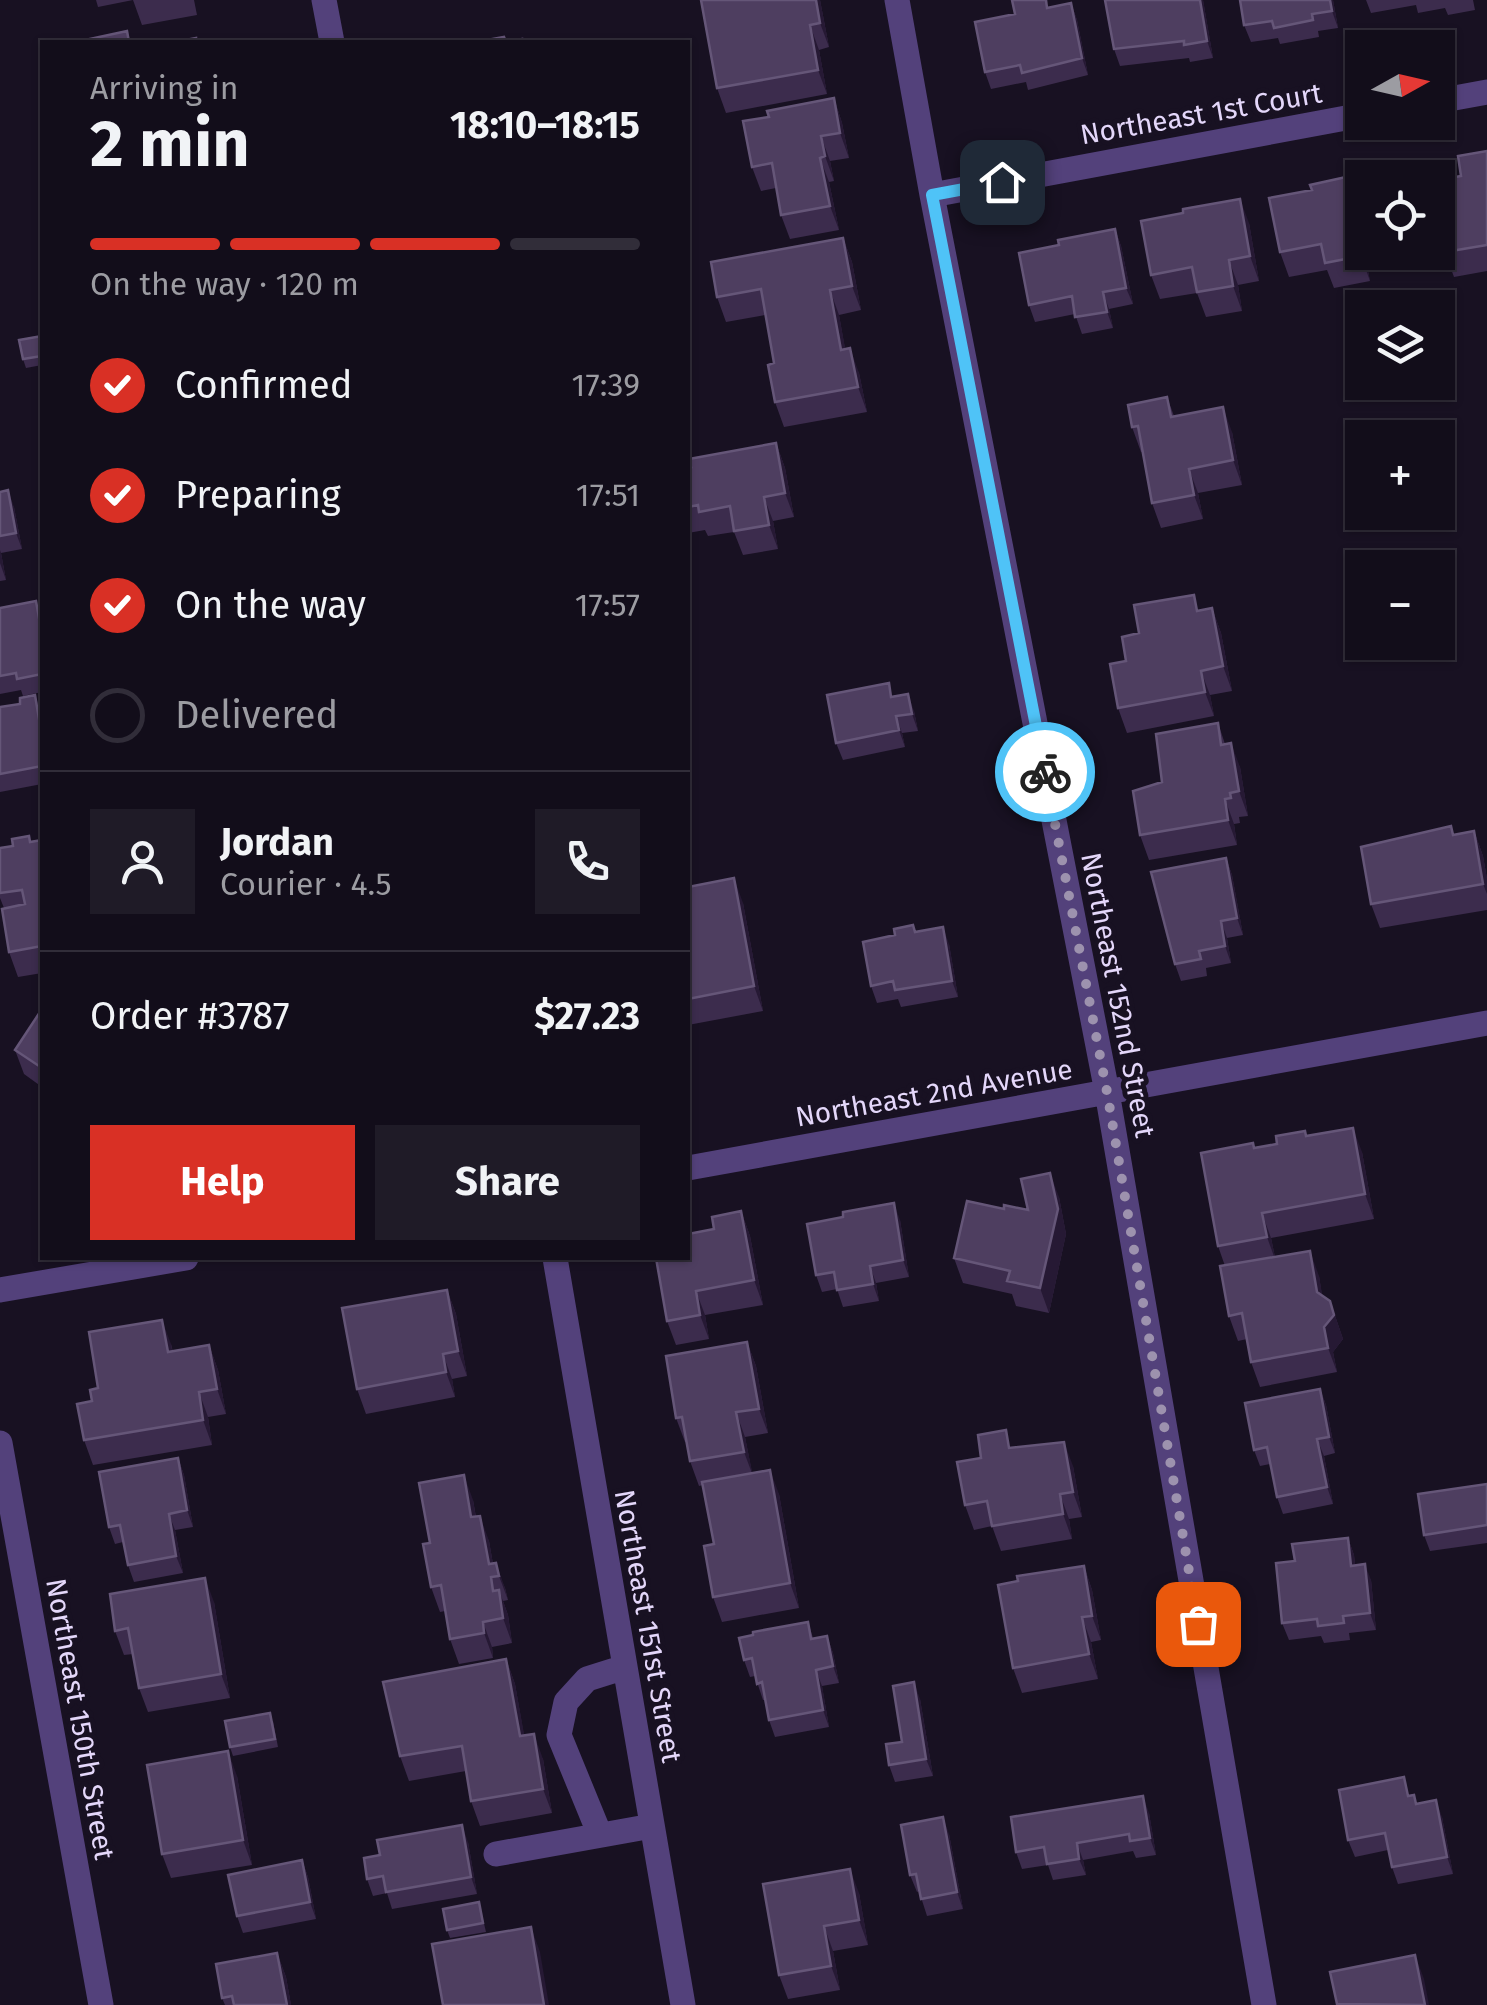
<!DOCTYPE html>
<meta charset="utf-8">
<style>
:root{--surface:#120d1a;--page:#1f1b27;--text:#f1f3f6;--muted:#9c9ca2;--line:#312d39;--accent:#d93025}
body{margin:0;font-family:"Fira Sans",sans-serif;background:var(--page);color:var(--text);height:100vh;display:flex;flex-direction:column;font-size:38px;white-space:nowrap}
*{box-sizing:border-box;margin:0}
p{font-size:32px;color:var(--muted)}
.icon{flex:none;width:55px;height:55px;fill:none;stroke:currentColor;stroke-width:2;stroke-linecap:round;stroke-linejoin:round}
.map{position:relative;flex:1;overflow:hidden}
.panel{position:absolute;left:40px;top:40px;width:650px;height:1220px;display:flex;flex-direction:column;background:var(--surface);border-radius:0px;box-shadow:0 2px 8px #0004,0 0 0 2px var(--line)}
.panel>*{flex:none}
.needle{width:65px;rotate:82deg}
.tools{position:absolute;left:1345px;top:30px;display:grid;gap:20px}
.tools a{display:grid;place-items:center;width:110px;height:110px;border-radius:0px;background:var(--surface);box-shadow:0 2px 8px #0004,0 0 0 2px var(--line);font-size:50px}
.pin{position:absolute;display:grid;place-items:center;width:85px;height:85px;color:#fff;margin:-42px;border-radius:20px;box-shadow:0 5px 15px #0006}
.courier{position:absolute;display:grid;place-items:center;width:100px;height:100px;margin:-50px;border:8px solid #4fc3f7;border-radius:50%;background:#fff;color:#222;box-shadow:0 2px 12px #0007}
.head em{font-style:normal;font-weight:700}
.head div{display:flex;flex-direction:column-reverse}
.head{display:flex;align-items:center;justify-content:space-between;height:170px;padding:0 50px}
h1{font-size:65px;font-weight:700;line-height:75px}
.bar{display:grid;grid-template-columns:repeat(4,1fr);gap:15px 10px;align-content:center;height:120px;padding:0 50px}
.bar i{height:12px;border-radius:8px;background:var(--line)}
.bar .current{background:var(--accent)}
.bar p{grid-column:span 4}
.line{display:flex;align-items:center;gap:25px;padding:0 50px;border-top:2px solid var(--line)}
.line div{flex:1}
.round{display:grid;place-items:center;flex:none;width:105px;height:105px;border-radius:0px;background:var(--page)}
ol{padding:0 50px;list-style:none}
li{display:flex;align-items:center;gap:30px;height:110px}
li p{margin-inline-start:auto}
li .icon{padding:10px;border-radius:50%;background:var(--accent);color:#fff;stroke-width:4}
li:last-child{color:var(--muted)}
li i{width:55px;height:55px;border:5px solid var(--line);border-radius:50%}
.primary-button{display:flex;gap:20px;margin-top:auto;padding:20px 50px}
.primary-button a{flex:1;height:115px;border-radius:0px;background:var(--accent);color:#fff;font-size:40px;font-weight:700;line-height:115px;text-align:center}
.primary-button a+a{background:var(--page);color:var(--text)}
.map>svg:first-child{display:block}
</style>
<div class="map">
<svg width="1487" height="2005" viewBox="0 0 1487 2005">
<rect width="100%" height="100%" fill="#181122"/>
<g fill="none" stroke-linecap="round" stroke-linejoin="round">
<path stroke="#53417b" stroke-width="25" d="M324,0L332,42
M897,0L932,195L1107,1092L1264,2005
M1438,101L1487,92
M932,195L1362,115
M688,1168L1487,1023
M555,1258L683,2005
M0,1290L186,1258
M0,1443L101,2005
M600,1835L559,1735L566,1702L587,1679L625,1667
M496,1854L652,1826"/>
</g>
<path fill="#3c2c4d" d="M96,0H194L197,15L142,25L133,0L98,7Z
M820,0L829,47L819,50L827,94L726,113L717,88Z
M1105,0H1203L1213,58L1190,62L1189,58L1120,66L1114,49Z
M1240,0H1333L1338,28L1318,31L1319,37L1280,44L1278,38L1251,42L1244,25Z
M1366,0H1473L1475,10L1448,15L1445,8L1418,13L1416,5L1371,13Z
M1071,3L1077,20L1088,75L1028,90L1026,82L991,89L985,72L1050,7Z
M834,98L842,123L849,158L830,161L834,181L829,182L839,230L790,239L781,215L776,188L761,191L752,167L769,117Z
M1487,151V271L1454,277L1448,261L1415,268L1409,252H1438V180L1461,176Z
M1346,177L1348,182L1362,179V252H1389L1390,257L1366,261L1370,281L1334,288L1327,270L1289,277L1280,252L1312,190Z
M1249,223L1259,281L1238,285L1242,311L1206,317L1197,293L1160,299L1151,275Z
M1115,229L1121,246L1133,304L1109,309L1113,328L1082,334L1075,314L1035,322L1029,305L1059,245Z
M843,238L852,262L861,310L839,315L845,349L859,373L867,412L784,427L775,402L774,363L765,315L726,322L717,297Z
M42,336V365L26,368L23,359Z
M1167,397L1174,416L1232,432L1242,485L1198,493L1203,519L1161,528L1152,503L1143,452H1141L1132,427Z
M776,443L785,468L794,517L773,521L778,549L743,555L734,532L708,536L705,530L688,533V467Z
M0,492L14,507L22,549L1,553L6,580L0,581Z
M0,608L42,618V692L23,696L21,690L0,694Z
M1212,608L1221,633L1232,691L1210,695L1214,716L1127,733L1118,708L1126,661L1139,633L1200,610Z
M35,695L42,719V784L0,792V707L20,704Z
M894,697L914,711L918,731L902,733L905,747L843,760L836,743Z
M1218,723L1225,744L1240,767L1248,816L1239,817L1240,823L1234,824L1237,845L1149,860L1140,835L1162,782Z
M1451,826L1454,835L1474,831L1483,856L1487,879V910L1380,928L1371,904Z
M29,836L31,842L42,840V973L18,977L9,952L4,908L0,898V848L13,846Z
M1226,858L1232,875L1243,935L1227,938L1231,963L1206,968L1207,976L1181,981L1175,964Z
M688,887L743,903L763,1011L688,1025Z
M916,932L949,944L958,997L901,1007L898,999L877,1003L871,986Z
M42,1009V1087L24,1074L15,1050Z
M1307,1136L1362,1152L1374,1219L1271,1238L1275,1257L1319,1276L1322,1296L1330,1301L1343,1339L1333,1352L1337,1372L1260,1387L1251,1362L1247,1339L1238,1341L1229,1316L1225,1266L1218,1246L1253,1143L1255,1148Z
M1059,1197L1066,1234L1049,1313L1016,1306L1012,1294L963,1283L954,1258L1004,1209L1028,1210Z
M741,1211L750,1236L763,1305L705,1315L709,1339L676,1345L667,1321L714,1229Z
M900,1220L909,1277L876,1283L879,1301L843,1307L837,1289L822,1292L816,1275Z
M447,1290L456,1314L467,1376L452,1379L455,1397L366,1414L357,1389Z
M747,1342L756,1366L768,1433L745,1437L752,1473L779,1494L799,1608L722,1622L713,1597L714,1544L703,1485L699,1486L690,1461L686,1442H685L676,1418Z
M171,1344L173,1352L209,1345L218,1370L226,1414L208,1417L212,1445L93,1465L84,1440L92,1401L98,1388Z
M1320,1389L1326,1405L1335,1453L1324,1456L1333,1504L1283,1514L1277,1497L1270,1464L1260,1466L1254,1450Z
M1012,1447L1073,1466L1082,1517L1069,1519L1072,1539L1001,1551L992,1526L974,1530L965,1505Z
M178,1458L184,1475L193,1527L175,1530L183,1573L134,1582L128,1565L123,1542L115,1544L109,1527Z
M1487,1484V1543L1430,1551L1424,1535Z
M473,1500L476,1517L489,1541L493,1564L505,1588L508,1600L503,1601L508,1615L512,1643L492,1647L493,1658L459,1664L450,1639L445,1611L440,1612L431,1587L430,1543Z
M1348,1538L1354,1555L1355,1565L1371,1580L1376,1630L1349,1633L1350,1640L1324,1643L1321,1636L1289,1640L1282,1623L1295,1561Z
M1084,1566L1092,1590L1101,1640L1091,1642L1098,1679L1022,1693L1013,1668L1018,1581Z
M214,1602L230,1698L148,1712L139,1688L133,1654L124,1655L115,1631Z
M808,1622L813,1638L827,1636L833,1653L839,1683L822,1686L829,1727L775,1737L769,1720L765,1700H763L755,1676L750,1677L744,1660Z
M506,1659L515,1684L524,1736L543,1759L552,1813L480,1826L471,1801L466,1771L409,1781L400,1756Z
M920,1699L933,1776L895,1782L889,1765L902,1742Z
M273,1721L278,1747L233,1756L230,1747Z
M237,1776L252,1865L171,1878L162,1854Z
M1411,1796L1417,1804L1442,1817L1453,1874L1398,1884L1392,1867L1388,1850L1355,1857L1348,1840Z
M1149,1813L1156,1855L1136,1858L1133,1851L1083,1860L1086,1875L1053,1880L1048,1865L1022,1869L1016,1852Z
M949,1834L963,1909L927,1916L919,1891L917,1892L910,1875Z
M468,1842L477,1894L392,1909L387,1893L373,1896L367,1879Z
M302,1860L308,1877L316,1919L243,1933L237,1916Z
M763,1884L859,1893L868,1945L833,1951L840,1990L788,1999L779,1975Z
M479,1902L486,1932L450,1938L447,1930Z
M277,1953L286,1977L291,2005H225L222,1998Z"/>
<path fill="#261934" d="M816,0H820L829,47L820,23Z
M1200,0H1203L1213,58L1207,41Z
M1330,0H1333L1338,28L1332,11Z
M1071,3L1077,20L1088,75L1082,58Z
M810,25L819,50L827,94L818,70Z
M834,98L842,123L849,158L840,133Z
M821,136L830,161L834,181L825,156Z
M820,158L829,182L839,230L830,206Z
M1240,199L1249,223L1259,281L1250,256Z
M1115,229L1121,246L1133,304L1126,288Z
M1357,237L1366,261L1370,281L1361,256Z
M843,238L852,262L861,310L852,286Z
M1229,260L1238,285L1242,311L1233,286Z
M830,290L839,315L850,375L841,350Z
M1103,292L1109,309L1113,328L1107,312Z
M850,348L859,373L867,412L858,387Z
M1223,407L1232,432L1242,485L1233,460Z
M776,443L785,468L794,517L785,493Z
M1189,469L1198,493L1203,519L1194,495Z
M8,490L14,507L22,549L16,533Z
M764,497L773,521L778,549L769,525Z
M0,550L1,553L6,580L0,563Z
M1212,608L1221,633L1232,691L1223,666Z
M1201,671L1210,695L1214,716L1205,692Z
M908,694L914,711L918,731L912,714Z
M35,695L41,712L42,737Z
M896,716L902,733L905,747L899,730Z
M1231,743L1240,767L1248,816L1239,791Z
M1225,799L1234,824L1237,845L1228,820Z
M1474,831L1483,856L1487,879V894L1483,884Z
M1226,858L1232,875L1243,935L1237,918Z
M734,878L743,903L763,1011L754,986Z
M1221,921L1227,938L1231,963L1225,946Z
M943,927L949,944L958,997L952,981Z
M1353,1128L1362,1152L1374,1219L1365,1194Z
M1050,1173L1059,1197L1066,1234L1049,1313L1040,1288Z
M894,1203L900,1220L909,1277L903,1260Z
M741,1211L750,1236L763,1305L754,1280Z
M1262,1213L1271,1238L1276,1262L1267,1237Z
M1310,1251L1319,1276L1326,1317L1317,1292Z
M870,1266L876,1283L879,1301L873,1284Z
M447,1290L456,1314L467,1376L458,1351Z
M696,1291L705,1315L709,1339L700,1315Z
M1330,1301L1343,1339L1333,1352L1337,1372L1328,1348L1324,1327Z
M162,1320L171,1344L177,1377L168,1352Z
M747,1342L756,1366L768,1433L759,1409Z
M209,1345L218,1370L226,1414L217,1389Z
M443,1354L452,1379L455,1397L446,1372Z
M1320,1389L1326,1405L1335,1453L1329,1437Z
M199,1392L208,1417L212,1445L203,1420Z
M736,1412L745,1437L753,1476L744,1452Z
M1317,1439L1324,1456L1333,1504L1327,1487Z
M1064,1442L1073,1466L1082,1517L1073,1492Z
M178,1458L184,1475L193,1527L187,1510Z
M770,1470L779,1494L799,1608L790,1583Z
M464,1475L473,1500L480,1542L471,1517Z
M1060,1494L1069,1519L1072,1539L1063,1514Z
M169,1514L175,1530L183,1573L176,1556Z
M480,1516L489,1541L495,1576L489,1564Z
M1348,1538L1354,1555L1357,1582L1351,1566Z
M496,1563L505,1588L508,1600L499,1576Z
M1365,1564L1371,1580L1376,1630L1370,1613Z
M1084,1566L1092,1590L1101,1640L1092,1616Z
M205,1578L214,1602L230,1698L221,1674Z
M499,1590L508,1615L512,1643L503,1618Z
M1082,1617L1091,1642L1098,1679L1089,1654Z
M483,1622L492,1647L493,1658L484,1633Z
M827,1636L833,1653L839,1683L833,1666Z
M506,1659L515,1684L529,1761L520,1736Z
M816,1670L822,1686L829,1727L823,1710Z
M914,1682L920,1699L933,1776L926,1759Z
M534,1734L543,1759L552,1813L543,1789Z
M228,1751L237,1776L252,1865L243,1840Z
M1143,1796L1149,1813L1156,1855L1150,1838Z
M1436,1800L1442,1817L1453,1874L1447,1857Z
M943,1817L949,1834L963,1909L957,1892Z
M462,1825L468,1842L477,1894L471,1877Z
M1077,1843L1083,1860L1086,1875L1079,1859Z
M302,1860L308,1877L316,1919L310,1902Z
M850,1869L859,1893L868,1945L859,1920Z
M824,1926L833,1951L840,1990L831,1966Z
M531,1927L540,1952L549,2005H544Z
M277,1953L286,1977L291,2005H287Z
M1415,1955L1424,1979L1429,2005H1425Z"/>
<path fill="#4e3e60" stroke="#655678" stroke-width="2.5" d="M701,0H816L820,23L810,25L818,70L717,88Z
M1012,0H1046L1047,8L1071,3L1082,58L1022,73L1020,65L985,72L975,22L1015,14Z
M1105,0H1200L1207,41L1184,45V41L1114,49Z
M1240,0H1330L1332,11L1312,14L1313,20L1274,28L1272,21L1244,25Z
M127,31L129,42H85V40Z
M504,37L506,42L522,39V42H476Z
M196,38V42H175Z
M834,98L840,133L821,136L825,156L820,158L830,206L781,215L772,163L752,167L743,121L769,117L767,111Z
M1487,151V245L1445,252L1442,236L1438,237V180L1461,176L1458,156Z
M1346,177L1347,182L1362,179V236L1357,237L1361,256L1325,263L1321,244L1280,252L1269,198L1312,190L1310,185Z
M1240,199L1250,256L1229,260L1233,286L1197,292L1192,267L1151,275L1141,221L1183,213V209Z
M1115,229L1126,288L1103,292L1107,312L1075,317L1072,296L1029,305L1019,253L1059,245L1058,240Z
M843,238L852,286L830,290L841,350L850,348L858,387L775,402L768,365L774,363L761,289L717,297L711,262Z
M42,336V356L23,359L19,340Z
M1167,397L1171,417L1223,407L1233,460L1189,469L1194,495L1152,503L1138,426L1132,427L1128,405Z
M776,443L785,493L764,497L769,525L734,531L730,506L699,512L698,505L688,507V467H691L689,459Z
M8,490L16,533L0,536V492Z
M1194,595L1197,611L1212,608L1223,666L1201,671L1205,692L1118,708L1110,664L1126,661L1122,637L1139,633L1134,605Z
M36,601L42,635V674L17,679L16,673L0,676V608Z
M889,683L891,697L908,694L912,714L896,716L899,730L836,743L827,695Z
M35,695L42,737V766L0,774V707L20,704V698Z
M1218,723L1221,745L1231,743L1239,791L1230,793L1231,798L1225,799L1228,820L1140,835L1133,791L1162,782L1156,734Z
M1451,826L1453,835L1474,831L1483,884L1371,904L1361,847Z
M29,836L30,842L42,840V946L9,952L2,909L25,904L22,890L0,893V848L13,846L12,839Z
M1226,858L1237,918L1221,921L1225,946L1199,951L1201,959L1175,964L1151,872Z
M734,878L754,986L688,999V887Z
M913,925L915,932L943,927L952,981L895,990L893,981L871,986L863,942L895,935L894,929Z
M42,1009V1068L15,1050Z
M1353,1128L1365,1194L1262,1213L1267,1237L1218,1246L1201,1153L1253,1143L1254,1148L1277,1144L1276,1136L1305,1131L1306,1136Z
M1050,1173L1058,1209L1040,1288L1007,1281L1010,1271L954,1258L967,1201L1004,1209V1205L1028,1210L1021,1179Z
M894,1203L903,1260L870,1266L873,1284L837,1290L834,1272L816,1275L807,1224L843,1217V1212Z
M741,1211L754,1280L696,1291L700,1315L667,1321L656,1258H688V1234L714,1229L712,1217Z
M1310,1251L1317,1292L1330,1301L1334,1315L1324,1327L1328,1348L1251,1362L1242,1313L1229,1316L1220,1266Z
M447,1290L458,1351L443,1354L446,1372L357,1389L342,1308Z
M162,1320L168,1352L209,1345L217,1389L199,1392L203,1420L84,1440L77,1404L92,1401L90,1390L98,1388L89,1332Z
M747,1342L759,1409L736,1412L744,1452L690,1461L682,1417L676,1418L666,1356Z
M1320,1389L1329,1437L1317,1439L1327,1487L1277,1497L1267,1447L1254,1450L1245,1403Z
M1006,1430L1009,1448L1064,1442L1073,1492L1060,1494L1063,1514L992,1526L987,1501L965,1505L957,1462L981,1458L978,1435Z
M178,1458L187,1510L169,1514L176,1556L128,1565L120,1525L109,1527L99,1472Z
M770,1470L790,1583L713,1597L704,1546L714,1544L702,1482Z
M464,1475L471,1517L480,1516L489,1564L496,1563L499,1576L491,1577L493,1591L499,1590L503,1618L483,1622L484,1633L450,1639L441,1585L431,1587L423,1544L430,1543L419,1483Z
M1487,1484V1525L1424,1535L1418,1494Z
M1348,1538L1351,1566L1365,1564L1370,1613L1343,1616L1344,1623L1318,1626L1317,1619L1282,1623L1276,1563L1295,1561L1292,1544Z
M1084,1566L1092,1616L1082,1617L1089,1654L1013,1668L998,1585L1018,1581L1017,1576Z
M205,1578L221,1674L139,1688L128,1628L115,1631L110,1594Z
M808,1622L811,1639L827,1636L833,1666L816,1670L823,1710L769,1720L762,1682L757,1684L752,1658L744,1660L739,1638L753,1635V1632Z
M506,1659L520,1736L534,1734L543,1789L471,1801L462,1746L400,1756L383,1682Z
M914,1682L926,1759L889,1765L886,1744L902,1742L893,1686Z
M270,1713L275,1739L230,1747L225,1721Z
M228,1751L243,1840L162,1854L147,1765Z
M1404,1777L1408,1796L1414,1795L1416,1804L1436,1800L1447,1857L1392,1867L1385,1833L1348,1840L1339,1790Z
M1143,1796L1150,1838L1130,1841L1129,1834L1077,1843L1079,1859L1047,1864L1044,1847L1016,1852L1011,1817Z
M943,1817L957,1892L921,1899L916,1874L910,1875L901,1825Z
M462,1825L471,1877L386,1892L383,1876L367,1879L364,1858L380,1855L377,1840Z
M302,1860L310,1902L237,1916L228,1875Z
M850,1869L859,1920L824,1926L831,1966L779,1975L763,1884Z
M479,1902L483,1923L447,1930L443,1909Z
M531,1927L544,2005H443L432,1944Z
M277,1953L287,2005H234L232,1996L222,1998L216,1964Z
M1415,1955L1425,2005L1337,2004L1330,1972Z"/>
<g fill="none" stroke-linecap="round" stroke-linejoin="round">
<path stroke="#9d92ae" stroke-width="10" stroke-dasharray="0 18" d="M1045,772L1107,1092L1198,1624"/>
<path stroke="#4fc3f7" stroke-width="12" d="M1002,182L932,195L1045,772"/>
</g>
<g text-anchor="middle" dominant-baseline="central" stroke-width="10" stroke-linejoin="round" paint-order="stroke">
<g font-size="28" fill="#e4d7fa" stroke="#181122">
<text transform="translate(1201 114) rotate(-10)">Northeast 1st Court</text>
<text transform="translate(1118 995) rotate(79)">Northeast 152nd Street</text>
<text transform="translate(934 1093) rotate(-10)">Northeast 2nd Avenue</text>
<text transform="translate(648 1626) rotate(80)">Northeast 151st Street</text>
<text transform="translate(80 1719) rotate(80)">Northeast 150th Street</text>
</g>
</g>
</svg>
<div class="tools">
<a><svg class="needle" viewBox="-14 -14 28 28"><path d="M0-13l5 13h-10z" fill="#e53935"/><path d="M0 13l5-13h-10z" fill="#9c9ca2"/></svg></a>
<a><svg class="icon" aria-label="locate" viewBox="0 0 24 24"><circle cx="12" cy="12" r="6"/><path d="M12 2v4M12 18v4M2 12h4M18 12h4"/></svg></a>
<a><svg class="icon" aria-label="layers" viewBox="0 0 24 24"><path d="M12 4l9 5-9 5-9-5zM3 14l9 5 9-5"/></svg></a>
<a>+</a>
<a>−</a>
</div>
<div class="pin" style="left:1198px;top:1624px;background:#ea580c"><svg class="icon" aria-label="bag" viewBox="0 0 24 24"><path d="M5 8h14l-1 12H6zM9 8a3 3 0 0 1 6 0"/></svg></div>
<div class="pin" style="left:1002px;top:182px;background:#1f2937"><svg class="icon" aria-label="home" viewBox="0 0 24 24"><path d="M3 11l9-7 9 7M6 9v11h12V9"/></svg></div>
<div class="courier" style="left:1045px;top:772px"><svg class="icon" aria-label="bike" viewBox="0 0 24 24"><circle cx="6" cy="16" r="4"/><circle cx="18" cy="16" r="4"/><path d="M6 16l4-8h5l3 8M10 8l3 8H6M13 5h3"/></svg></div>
<section class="panel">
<div class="head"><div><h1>2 min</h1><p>Arriving in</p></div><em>18:10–18:15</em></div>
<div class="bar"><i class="current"></i><i class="current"></i><i class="current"></i><i></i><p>On the way · 120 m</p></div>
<ol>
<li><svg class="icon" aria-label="check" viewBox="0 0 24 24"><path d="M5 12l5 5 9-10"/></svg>Confirmed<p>17:39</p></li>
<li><svg class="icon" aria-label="check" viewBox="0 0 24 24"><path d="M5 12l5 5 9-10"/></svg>Preparing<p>17:51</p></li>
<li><svg class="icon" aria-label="check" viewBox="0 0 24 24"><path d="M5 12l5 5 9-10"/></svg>On the way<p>17:57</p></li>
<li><i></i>Delivered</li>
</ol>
<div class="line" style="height:180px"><a class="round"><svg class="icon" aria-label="person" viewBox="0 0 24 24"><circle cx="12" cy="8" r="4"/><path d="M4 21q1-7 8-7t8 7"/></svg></a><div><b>Jordan</b><p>Courier · 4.5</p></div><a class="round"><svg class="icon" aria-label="phone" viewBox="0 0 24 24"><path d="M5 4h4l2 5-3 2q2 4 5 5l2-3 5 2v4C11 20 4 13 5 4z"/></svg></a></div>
<div class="line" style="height:130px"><div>Order #3787</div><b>$27.23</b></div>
<div class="primary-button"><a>Help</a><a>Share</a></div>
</section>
</div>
